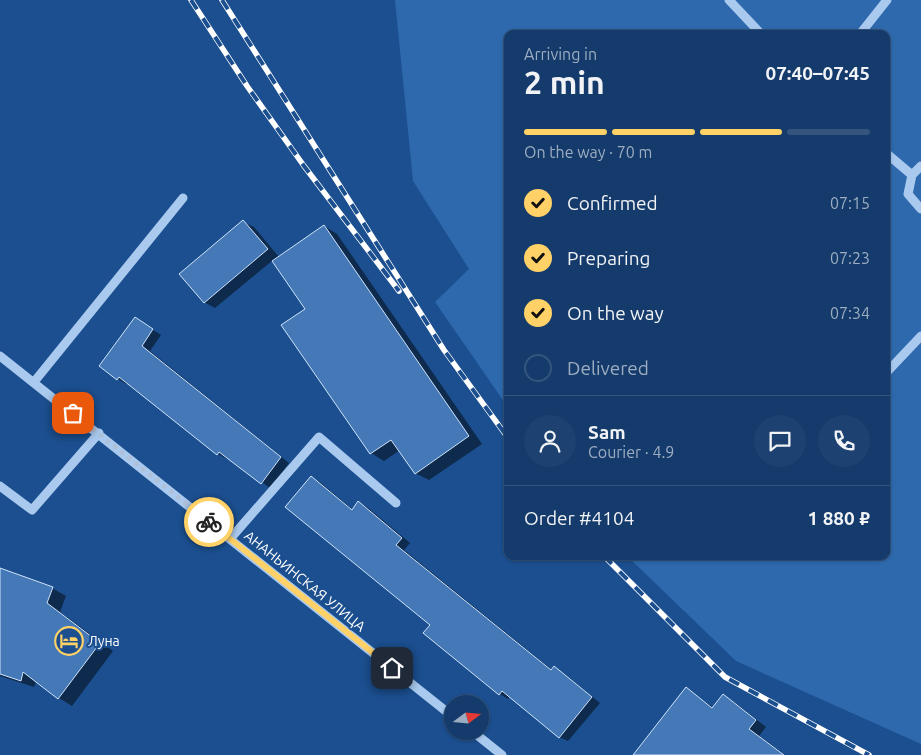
<!DOCTYPE html>
<meta charset="utf-8">
<style>
:root{--surface:#143b6b;--page:#1d4271;--text:#f1f3f6;--muted:#9dadc1;--line:#33557e;--accent:#ffd166}
body{margin:0;font-family:Ubuntu,sans-serif;background:var(--page);color:var(--text);height:100vh;display:flex;flex-direction:column;font-size:19px;white-space:nowrap}
*{box-sizing:border-box;margin:0}
p{font-size:16px;color:var(--muted)}
.icon{flex:none;width:28px;height:28px;fill:none;stroke:currentColor;stroke-width:2;stroke-linecap:round;stroke-linejoin:round}
.map{position:relative;flex:1;overflow:hidden}
.sheet{position:absolute;left:504px;top:30px;width:386px;height:530px;display:flex;flex-direction:column;background:var(--surface);border-radius:10px;box-shadow:0 1px 4px #0004,0 0 0 1px var(--line)}
.sheet>*{flex:none}
.needle{width:32px;rotate:74deg}
.buttons{position:absolute;left:444px;top:695px;display:grid;gap:10px}
.buttons a{display:grid;place-items:center;width:45px;height:45px;border-radius:50%;background:var(--surface);box-shadow:0 1px 4px #0004,0 0 0 1px var(--line);font-size:25px}
.pin{position:absolute;display:grid;place-items:center;width:42px;height:42px;color:#fff;margin:-21px;border-radius:10px;box-shadow:0 2px 8px #0006}
.courier{position:absolute;display:grid;place-items:center;width:50px;height:50px;margin:-25px;border:4px solid #ffd166;border-radius:50%;background:#fff;color:#222;box-shadow:0 1px 6px #0007}
.headline em{font-style:normal;font-weight:700}
.headline div{display:flex;flex-direction:column-reverse}
.headline{display:flex;align-items:center;justify-content:space-between;height:85px;padding:0 20px}
h1{font-size:32px;font-weight:700;line-height:38px}
.bar{display:grid;grid-template-columns:repeat(4,1fr);gap:8px 5px;align-content:center;height:60px;padding:0 20px}
.bar i{height:6px;border-radius:4px;background:var(--line)}
.bar .selected{background:var(--accent)}
.bar p{grid-column:span 4}
.line{display:flex;align-items:center;gap:12px;padding:0 20px;border-top:1px solid var(--line)}
.line div{flex:1}
.round{display:grid;place-items:center;flex:none;width:52px;height:52px;border-radius:26px;background:var(--page)}
ol{padding:0 20px;list-style:none}
li{display:flex;align-items:center;gap:15px;height:55px}
li p{margin-inline-start:auto}
li .icon{padding:5px;border-radius:50%;background:var(--accent);color:#111;stroke-width:4}
li:last-child{color:var(--muted)}
li i{width:28px;height:28px;border:2px solid var(--line);border-radius:50%}
.map>svg:first-child{display:block}
</style>
<div class="map">
<svg width="921" height="755" viewBox="0 0 921 755">
<rect width="100%" height="100%" fill="#1b4f8f"/>
<path fill="#2e69ad" d="M395,0H921V744L736,661L627,556H886V34H508L507,406L435,302L469,269L413,181Z"/>
<path fill="#0007" d="M243,222L254,227L279,257L324,226L337,234L482,444L429,480L415,473L400,450L384,461L371,453L283,326L307,309L273,260L215,308L204,302Z
M144,324L161,335L150,351L289,463L270,488L228,457L227,459L218,454L128,382L126,384L118,379L100,366Z
M311,477L320,482L353,510L358,502L367,507L410,543L404,550L552,670L554,668L563,673L600,703L568,741L559,737L510,696L508,699L500,694L425,632L431,625Z
M0,569L52,588L66,596L60,612L113,651L72,706L59,698L36,681L34,687L0,676Z
M686,689L714,708L723,696L734,702L766,727L759,736L785,755H634Z"/>
<path fill="#4478b7" stroke="#cfe3fa" d="M243,220L268,249L204,303L179,274Z
M324,225L469,436L415,474L391,440L370,454L281,325L305,309L272,261Z
M135,317L153,329L142,346L281,457L261,484L219,452L217,455L119,377L117,380L99,366Z
M311,476L352,510L358,501L402,538L396,545L551,670L554,666L592,697L559,738L502,691L499,695L423,633L430,625L285,507Z
M0,568L53,587L47,603L100,643L58,699L23,672L21,681L0,674Z
M686,687L712,708L723,694L756,720L749,729L784,755H633Z"/>
<g fill="none" stroke-linecap="round" stroke-linejoin="round">
<path stroke="#a9c9ee" stroke-width="9" d="M729,0L761,34
M860,34L887,0
M886,153L912,175L908,194L921,209
M912,175L921,166
M0,356L452,716
M886,373L921,336
M34,382L183,198
M0,486L32,510L99,433
M230,539L319,437L396,503
M472,731L502,755"/>
<defs>
<path id="rail" d="M191,0L247,86L304,166L399,291
M222,0L444,350L508,438
M604,556L725,677L869,755"/>
</defs>
<use href="#rail" stroke="#fff" stroke-width="5.5"/>
<use href="#rail" stroke="#1b4f8f" stroke-width="4" stroke-dasharray="11" stroke-linecap="butt"/>
</g>
<g fill="none" stroke-linecap="round" stroke-linejoin="round">
<path stroke="#afc1d8" stroke-width="5" stroke-dasharray="0 9" d="M73,413L209,522"/>
<path stroke="#ffd166" stroke-width="6" d="M209,522L392,668"/>
</g>
<defs>
<symbol id="hotel-ring" viewBox="-11 -11 22 22"><circle r="9.5" fill="#1b4f8f" stroke="#ffd166" stroke-width="1.5"/><path d="M-6-4.5h1.5V1H6V5H4.5V3h-9V5H-6ZM-4 0a1.8 1.8 0 1 1 3.6 0ZM.5 0V-2.5h3Q6-2.5 6 0Z" fill="#ffd166"/></symbol>
</defs>
<g fill-rule="evenodd">
<use href="#hotel-ring" x="53" y="625" width="32" height="32"/>
</g>
<g text-anchor="middle" dominant-baseline="central" stroke-width="4" stroke-linejoin="round" paint-order="stroke">
<g font-size="14" fill="#fff" stroke="#1b4f8f">
<text transform="translate(305 581) rotate(39)">АНАНЬИНСКАЯ УЛИЦА</text>
</g>
<g font-size="14" fill="#fff" stroke="#1b4f8f" text-anchor="start">
<text x="88" y="641">Луна</text>
</g>
</g>
</svg>
<div class="buttons">
<a><svg class="needle" viewBox="-14 -14 28 28"><path d="M0-13l5 13h-10z" fill="#e53935"/><path d="M0 13l5-13h-10z" fill="#9dadc1"/></svg></a>
</div>
<div class="pin" style="left:73px;top:413px;background:#ea580c"><svg class="icon" aria-label="bag" viewBox="0 0 24 24"><path d="M5 8h14l-1 12H6zM9 8a3 3 0 0 1 6 0"/></svg></div>
<div class="pin" style="left:392px;top:668px;background:#1f2937"><svg class="icon" aria-label="home" viewBox="0 0 24 24"><path d="M3 11l9-7 9 7M6 9v11h12V9"/></svg></div>
<div class="courier" style="left:209px;top:522px"><svg class="icon" aria-label="bike" viewBox="0 0 24 24"><circle cx="6" cy="16" r="4"/><circle cx="18" cy="16" r="4"/><path d="M6 16l4-8h5l3 8M10 8l3 8H6M13 5h3"/></svg></div>
<section class="sheet">
<div class="headline"><div><h1>2 min</h1><p>Arriving in</p></div><em>07:40–07:45</em></div>
<div class="bar"><i class="selected"></i><i class="selected"></i><i class="selected"></i><i></i><p>On the way · 70 m</p></div>
<ol>
<li><svg class="icon" aria-label="check" viewBox="0 0 24 24"><path d="M5 12l5 5 9-10"/></svg>Confirmed<p>07:15</p></li>
<li><svg class="icon" aria-label="check" viewBox="0 0 24 24"><path d="M5 12l5 5 9-10"/></svg>Preparing<p>07:23</p></li>
<li><svg class="icon" aria-label="check" viewBox="0 0 24 24"><path d="M5 12l5 5 9-10"/></svg>On the way<p>07:34</p></li>
<li><i></i>Delivered</li>
</ol>
<div class="line" style="height:90px"><a class="round"><svg class="icon" aria-label="person" viewBox="0 0 24 24"><circle cx="12" cy="8" r="4"/><path d="M4 21q1-7 8-7t8 7"/></svg></a><div><b>Sam</b><p>Courier · 4.9</p></div><a class="round"><svg class="icon" aria-label="chat" viewBox="0 0 24 24"><path d="M4 5h16v11H9l-5 4z"/></svg></a><a class="round"><svg class="icon" aria-label="phone" viewBox="0 0 24 24"><path d="M5 4h4l2 5-3 2q2 4 5 5l2-3 5 2v4C11 20 4 13 5 4z"/></svg></a></div>
<div class="line" style="height:65px"><div>Order #4104</div><b>1 880 ₽</b></div>
</section>
</div>
